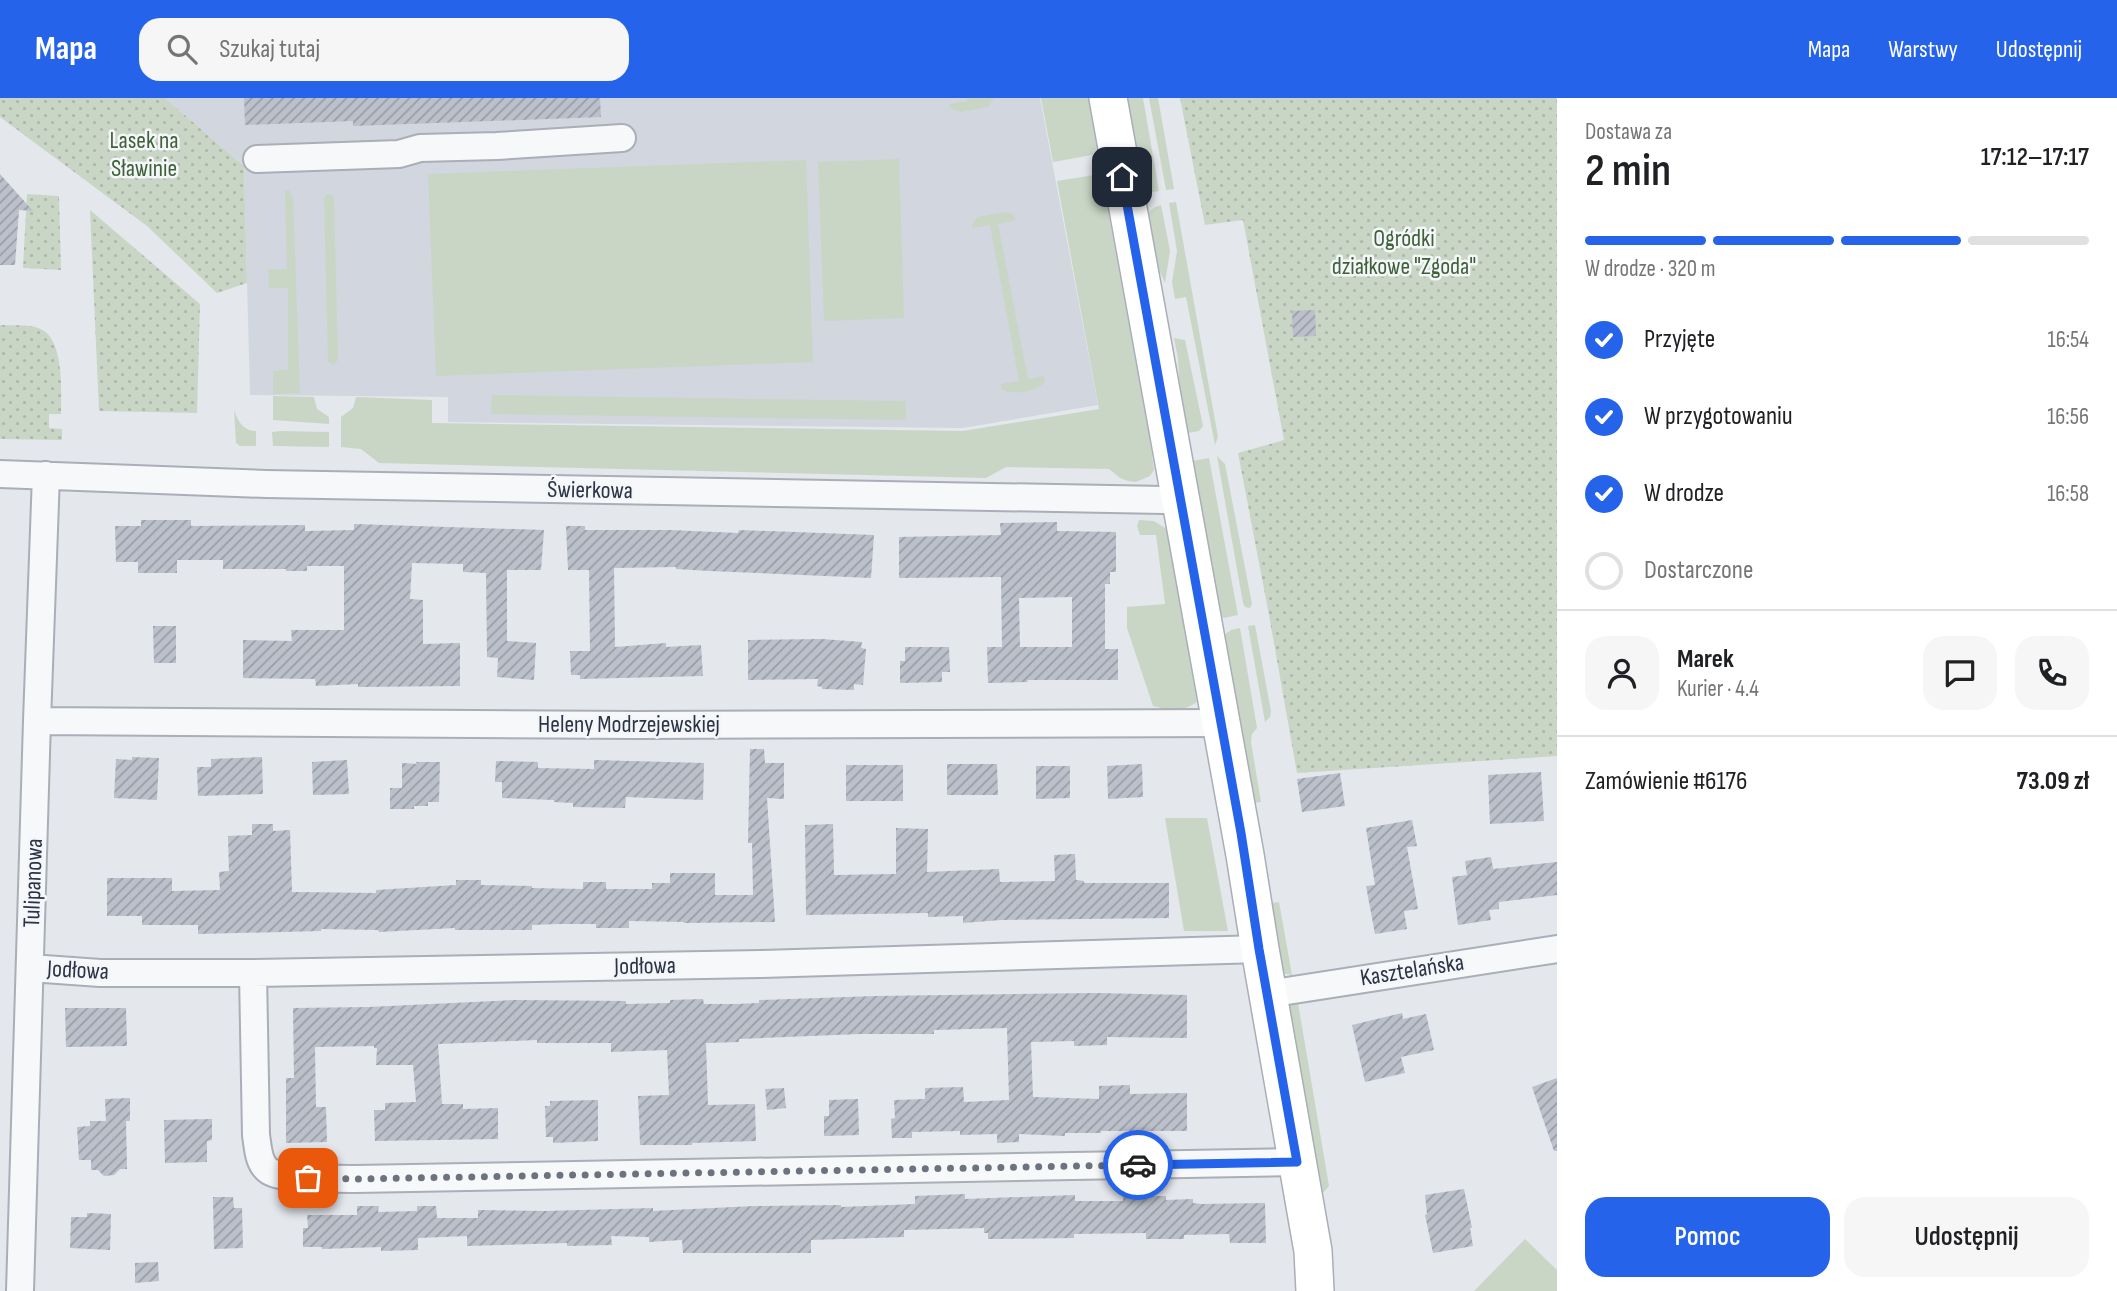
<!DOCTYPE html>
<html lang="pl">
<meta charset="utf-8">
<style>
:root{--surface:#fff;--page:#f6f6f6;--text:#202124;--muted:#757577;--line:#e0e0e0;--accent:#2563eb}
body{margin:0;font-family:"Sofia Sans Condensed",sans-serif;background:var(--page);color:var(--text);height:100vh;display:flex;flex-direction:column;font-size:26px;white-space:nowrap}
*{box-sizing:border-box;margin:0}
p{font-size:23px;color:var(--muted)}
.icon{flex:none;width:38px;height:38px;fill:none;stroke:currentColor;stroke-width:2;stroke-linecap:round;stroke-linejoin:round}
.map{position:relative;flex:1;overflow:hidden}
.sheet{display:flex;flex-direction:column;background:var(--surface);width:560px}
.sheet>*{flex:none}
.pin{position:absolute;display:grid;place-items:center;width:60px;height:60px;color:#fff;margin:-30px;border-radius:14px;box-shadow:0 4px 10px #0006}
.courier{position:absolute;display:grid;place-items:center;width:70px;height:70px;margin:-35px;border:5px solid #2563eb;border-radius:50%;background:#fff;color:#222;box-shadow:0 2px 9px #0007}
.summary em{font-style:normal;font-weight:600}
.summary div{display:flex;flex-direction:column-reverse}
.summary{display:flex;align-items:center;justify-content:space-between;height:119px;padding:0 28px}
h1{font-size:46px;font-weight:600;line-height:52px}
.bar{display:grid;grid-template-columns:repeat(4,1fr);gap:10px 7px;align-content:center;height:84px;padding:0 28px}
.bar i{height:9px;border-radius:5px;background:var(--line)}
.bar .selected{background:var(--accent)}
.bar p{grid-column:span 4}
.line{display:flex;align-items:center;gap:18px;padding:0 28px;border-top:2px solid var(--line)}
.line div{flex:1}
.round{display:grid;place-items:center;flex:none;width:74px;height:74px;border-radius:21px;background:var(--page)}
ol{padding:0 28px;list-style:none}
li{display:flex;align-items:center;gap:21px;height:77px}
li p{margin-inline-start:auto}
li .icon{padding:7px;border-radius:50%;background:var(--accent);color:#fff;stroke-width:4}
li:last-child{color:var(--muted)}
li i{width:38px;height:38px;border:4px solid var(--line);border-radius:50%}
.action{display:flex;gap:14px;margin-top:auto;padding:14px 28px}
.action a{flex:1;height:80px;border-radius:21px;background:var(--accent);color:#fff;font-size:28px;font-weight:600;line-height:80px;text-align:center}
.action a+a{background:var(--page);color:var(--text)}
header{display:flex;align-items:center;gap:42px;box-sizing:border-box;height:98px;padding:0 35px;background:var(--accent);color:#fff}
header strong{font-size:33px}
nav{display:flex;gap:38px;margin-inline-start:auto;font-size:24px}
.search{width:490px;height:63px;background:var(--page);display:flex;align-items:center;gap:18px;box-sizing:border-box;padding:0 24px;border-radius:21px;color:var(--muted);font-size:26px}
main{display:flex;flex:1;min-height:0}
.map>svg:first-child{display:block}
</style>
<header>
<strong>Mapa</strong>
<div class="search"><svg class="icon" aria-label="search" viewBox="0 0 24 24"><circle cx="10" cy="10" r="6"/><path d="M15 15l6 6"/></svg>Szukaj tutaj</div>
<nav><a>Mapa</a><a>Warstwy</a><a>Udostępnij</a></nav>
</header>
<main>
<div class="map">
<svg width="1557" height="1193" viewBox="0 0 1557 1193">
<defs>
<pattern id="park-dots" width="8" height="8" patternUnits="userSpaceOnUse" patternTransform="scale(1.75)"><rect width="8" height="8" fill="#c9d6c5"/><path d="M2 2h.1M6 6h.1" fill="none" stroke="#adb8ab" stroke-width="1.8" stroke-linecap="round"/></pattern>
<pattern id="building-hatch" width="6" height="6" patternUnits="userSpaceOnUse" patternTransform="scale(1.75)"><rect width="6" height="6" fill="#bbc0ca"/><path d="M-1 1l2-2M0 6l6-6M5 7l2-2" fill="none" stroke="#989da6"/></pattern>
</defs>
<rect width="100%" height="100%" fill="#e4e7ec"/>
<path fill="#d2d6de" d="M165,0H1040L1098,307L963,330L448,324V299L250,297L244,68Z"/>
<path fill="#c9d6c5" d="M967,0H994L988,9L961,14L950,10L949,6L967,3Z
M1041,0H1090L1098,49L1092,57L1053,64Z
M1121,0H1143L1159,93L1147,95L1142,91Z
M1149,0H1158L1174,91L1166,92Z
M899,61L904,220L824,223L818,64Z
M806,62L813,264L436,278L428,76Z
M1094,77L1103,85L1150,342L1154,372L1150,378L1136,384L1128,383L1120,380L1109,371L1006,369L986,380L379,365L361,351L341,349V319L353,310L356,299L432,302V325L963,333L1099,311L1057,83Z
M289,92L293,100L300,295L273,296V273L288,272V190H269L268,171H287L285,93Z
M327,96H331L334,100L338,262L333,267L328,263L324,100Z
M1176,104L1218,339L1215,347L1186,199L1175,201L1172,184L1177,153L1169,105Z
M1161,107L1170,153L1165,185C1157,165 1128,115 1161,107Z
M1005,114L1013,116L1016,122L998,126L1028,281L1044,278L1045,283C1038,294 1013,298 1001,291V286L1019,283L990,127L973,130L972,127L977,119Z
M1174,240L1185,242L1203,328L1199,333L1182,336L1178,260Z
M492,297L906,303V322L491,316Z
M273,298L314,299L317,311L329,319V326L273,322Z
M234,312C238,323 243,333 256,333V348H240L236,345Z
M281,333L329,334V349L273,348L272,334Z
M1217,358L1225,366L1252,506L1250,510L1245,509L1243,505Z
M1209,360L1238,517L1224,520L1219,517L1187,364Z
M1139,422L1154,423L1168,432L1197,604C1180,615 1171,613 1153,608L1127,530V509L1165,506L1156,437H1140L1137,428Z
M1255,527L1271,613L1270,619L1265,624L1248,528Z
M1240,530L1257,630L1252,636L1251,644L1261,704L1250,705L1224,537L1231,532Z
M1165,720H1207L1228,833H1184Z
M1279,804L1292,877L1281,875L1270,808L1272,805Z
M1297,899L1329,1088L1317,1102L1285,908Z
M1525,1141L1557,1172V1193H1474Z"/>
<path fill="url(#park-dots)" d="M0,0H165L244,68L247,185L217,195L147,128L0,19Z
M1180,0H1557V658L1297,675L1269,517L1238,355L1284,342L1243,122L1205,127Z
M27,96L59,98L61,172L23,170Z
M90,112L200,206L197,315L99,313Z
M0,227C12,228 27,226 38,230C65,238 61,294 61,316H49V330L62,331V342L0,341Z"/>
<path fill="url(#building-hatch)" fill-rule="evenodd" d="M244,0H600L601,19L353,28V23L245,27Z
M0,76L33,113L19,112L15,167H0Z
M1315,212L1316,238L1293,239L1292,213Z
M141,422H191V428L305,427V433L354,432V426L544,432L541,472H507V543L536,545L534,582L497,579L498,560L487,559L486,475L463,474V466L412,465L410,501L423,502V546L460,545V588L358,589V586L316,588L315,581L243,580V542L292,543L291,532H344V468H307V473H286V471H223V462H177V475H138V464H116L115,428H141Z
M1057,424V433L1116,434V474H1110V486H1105V551H1118V582H1027L1028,584L988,585L987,549H1002L1001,479L899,480V439L1001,437L1000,425ZM1072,499V549H1020L1019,500Z
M566,428H585V432H670L738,435L739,432L874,437L871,480L710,473L676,471V469L614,470L615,549L666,545V549L701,547L703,578L580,581V577H571L570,553H590L589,472H568Z
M153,528H176V565H154Z
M822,541L862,544L861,550L866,551L863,587L854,586V592L822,591V589L817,588L818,581L748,582V542Z
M905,549H949L950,574H942V584L900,585V563H905Z
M750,651H764L765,665H784V701L767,700L775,824L684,825V824L629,823V830H596V826H558L532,827V832H455V830L379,834L378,832L321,831V833L198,836V827H142V818H107V780H172V793L220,792L219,774L229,773L228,738L252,737V726H273V733L290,732L292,794L376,795V792L456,787V782H481V787L532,788V790L583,791V784H606V791H652V785H670V775H715V797H753L752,745H748Z
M132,659L159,660L157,702L114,700L116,661L132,662Z
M262,659L263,696L198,698L197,669H211V661Z
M347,662L349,696L313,697L312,664Z
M594,662L704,665L703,702L626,699L625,710L573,709V705L554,704V702L502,700V684H495L496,663L538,664V670L594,671Z
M416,664H440L439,704H428V708H414V711H390V690H402V665L417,666Z
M947,666H997L998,697H947Z
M1142,666L1143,699L1108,701L1107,668Z
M846,667H903V703H846Z
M1036,668H1070V700L1036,701Z
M1541,674L1544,723L1490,726L1488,677Z
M1340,675L1345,708L1302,714L1297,681Z
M1412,722L1417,748L1407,749L1418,811L1404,813L1407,831L1375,836L1366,788L1375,787L1366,730Z
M833,726L834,777L896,776V730L928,731L927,774L999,771L1000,784L1055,783L1054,757L1075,756L1076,782L1084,783V785H1169V820L1001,822L963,825V818L928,819V815L806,817L805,727Z
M1491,759L1493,771L1557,764V797L1499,804V811L1489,812L1491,822L1458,827L1452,779L1467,777L1465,763Z
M1096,895L1187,897V940L1107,939V947L1074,948V943L1031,944L1033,999L1099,1001V988L1130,987V996L1187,995V1033H1101V1035H1065V1038L1019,1036V1044L997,1045V1036L960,1037V1033L912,1034V1040H892L891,1021L895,1020L894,1002L925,1001V990L963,989L964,1004L1009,1002L1007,930L934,932V936H860L739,941V944L706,945L708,1007L755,1006L756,1043L692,1045V1047H640L638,998L669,997L667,952L611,954V945H537V942L438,946L442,1006H463V1011L498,1010V1041L375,1043L374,1012H385V1005L416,1004L413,967H376L377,950H374V948L315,949L316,1009H326L327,1044L286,1045V980H294L293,910L369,909L515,902L626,903V906L670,905V902L703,901L704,906H736L759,905V902L876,898Z
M65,910H126L127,948L66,949Z
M1402,915L1403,921L1426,916L1434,952L1401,959L1405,975L1365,984L1352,927Z
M1557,980V1053H1554L1532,989Z
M784,990L786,1010L767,1012L765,991Z
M130,1000V1023H126L127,1071H120L114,1077L104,1078L98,1072H91V1062H79L77,1029L90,1028V1023H106L105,1001Z
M858,1001L859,1037L824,1038V1018H829V1002Z
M598,1002V1043L553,1045V1039H546L545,1008H550V1003Z
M212,1021V1042L207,1043V1064L165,1065L164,1022Z
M1464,1091L1472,1130H1470L1473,1148L1433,1155L1425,1117L1427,1116L1425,1097Z
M965,1096V1101L1075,1097V1103H1123V1098H1166V1102L1193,1101V1105L1201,1106L1265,1105L1266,1145H1230L1229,1136L1184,1137V1141H1146V1135L1074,1136V1140L988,1141V1135H984V1130L904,1132V1139L811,1142V1155H683L682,1142L649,1144V1139L611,1138L612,1147L567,1148V1145L467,1148V1138L418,1140V1152L381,1153V1149L322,1151V1149H303V1130H308L307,1117H357V1108H379L378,1114L417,1113V1108H436L437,1120H478V1112L546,1113L653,1110V1113L754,1108L841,1107V1109L915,1106V1098Z
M213,1099H233L234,1110H242L243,1150L214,1151Z
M87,1115L111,1116L110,1152L70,1150L71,1119H87Z
M158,1164L159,1183L135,1185V1165Z"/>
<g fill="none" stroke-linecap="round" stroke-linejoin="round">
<defs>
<path id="street" d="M257,61L399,56L420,50L497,48L622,40
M0,376L266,386L1164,402L1180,399
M37,623L637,627L1222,625
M30,870L100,875H253L760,866L1260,851
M253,875L256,1037C258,1049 258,1066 269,1073C285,1083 335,1080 355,1081L1297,1064
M1268,896L1557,851
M20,1193L37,623L46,377"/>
<path id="secondary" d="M1108,0L1245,757L1260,851L1313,1153L1315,1193"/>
</defs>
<use href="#street" stroke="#a9aeb7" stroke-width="30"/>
<use href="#secondary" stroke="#a9aeb7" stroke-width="40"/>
<use href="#street" stroke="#f7f8fa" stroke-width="26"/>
<use href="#secondary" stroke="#fff" stroke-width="37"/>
</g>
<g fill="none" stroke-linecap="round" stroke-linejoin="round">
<path stroke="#6c737f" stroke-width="7" stroke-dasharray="0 12.6" d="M308,1080L355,1081L1138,1067"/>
<path stroke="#2563eb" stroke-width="9" d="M1122,79L1241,735L1259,851L1297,1064L1138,1067"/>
</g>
<g text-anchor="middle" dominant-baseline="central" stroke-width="5" stroke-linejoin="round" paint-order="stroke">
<g font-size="24" fill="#3f6138" stroke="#f4f6f9">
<text x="144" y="42">Lasek na<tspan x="144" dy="28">Sławinie</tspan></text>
<text x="1404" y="140">Ogródki<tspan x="1404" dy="28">działkowe "Zgoda"</tspan></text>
</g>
<g font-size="24" fill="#2b3445" stroke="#f4f6f9">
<text transform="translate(590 392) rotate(1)">Świerkowa</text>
<text x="629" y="626">Heleny Modrzejewskiej</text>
<text transform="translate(33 785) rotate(-88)">Tulipanowa</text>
<text transform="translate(645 868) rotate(-1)">Jodłowa</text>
<text transform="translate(78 872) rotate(3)">Jodłowa</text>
<text transform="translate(1412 872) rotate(-9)">Kasztelańska</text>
</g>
</g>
</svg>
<div class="pin" style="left:308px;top:1080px;background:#ea580c"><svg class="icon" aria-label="bag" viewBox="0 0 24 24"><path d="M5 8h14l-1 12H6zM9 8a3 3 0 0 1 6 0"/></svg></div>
<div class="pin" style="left:1122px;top:79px;background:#1f2937"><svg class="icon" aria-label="home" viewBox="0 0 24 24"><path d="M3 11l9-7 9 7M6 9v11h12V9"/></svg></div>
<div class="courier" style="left:1138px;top:1067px"><svg class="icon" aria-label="car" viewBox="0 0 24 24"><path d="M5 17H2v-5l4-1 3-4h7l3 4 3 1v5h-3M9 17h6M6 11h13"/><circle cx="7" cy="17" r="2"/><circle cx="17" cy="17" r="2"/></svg></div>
</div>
<section class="sheet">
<div class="summary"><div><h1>2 min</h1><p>Dostawa za</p></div><em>17:12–17:17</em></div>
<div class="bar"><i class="selected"></i><i class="selected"></i><i class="selected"></i><i></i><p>W drodze · 320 m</p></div>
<ol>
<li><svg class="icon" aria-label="check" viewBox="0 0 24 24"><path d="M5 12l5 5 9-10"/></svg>Przyjęte<p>16:54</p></li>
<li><svg class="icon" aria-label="check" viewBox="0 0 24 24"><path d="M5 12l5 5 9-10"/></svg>W przygotowaniu<p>16:56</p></li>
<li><svg class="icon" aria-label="check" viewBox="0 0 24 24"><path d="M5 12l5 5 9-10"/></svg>W drodze<p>16:58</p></li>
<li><i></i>Dostarczone</li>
</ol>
<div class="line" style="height:126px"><a class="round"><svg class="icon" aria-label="person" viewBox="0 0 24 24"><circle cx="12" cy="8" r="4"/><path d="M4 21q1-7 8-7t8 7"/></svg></a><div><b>Marek</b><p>Kurier · 4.4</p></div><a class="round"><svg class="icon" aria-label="chat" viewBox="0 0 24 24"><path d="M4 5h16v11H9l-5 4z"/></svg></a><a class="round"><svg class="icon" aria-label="phone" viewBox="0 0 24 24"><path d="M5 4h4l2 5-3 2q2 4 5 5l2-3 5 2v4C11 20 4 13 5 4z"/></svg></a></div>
<div class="line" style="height:91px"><div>Zamówienie #6176</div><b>73.09 zł</b></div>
<div class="action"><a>Pomoc</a><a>Udostępnij</a></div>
</section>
</main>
